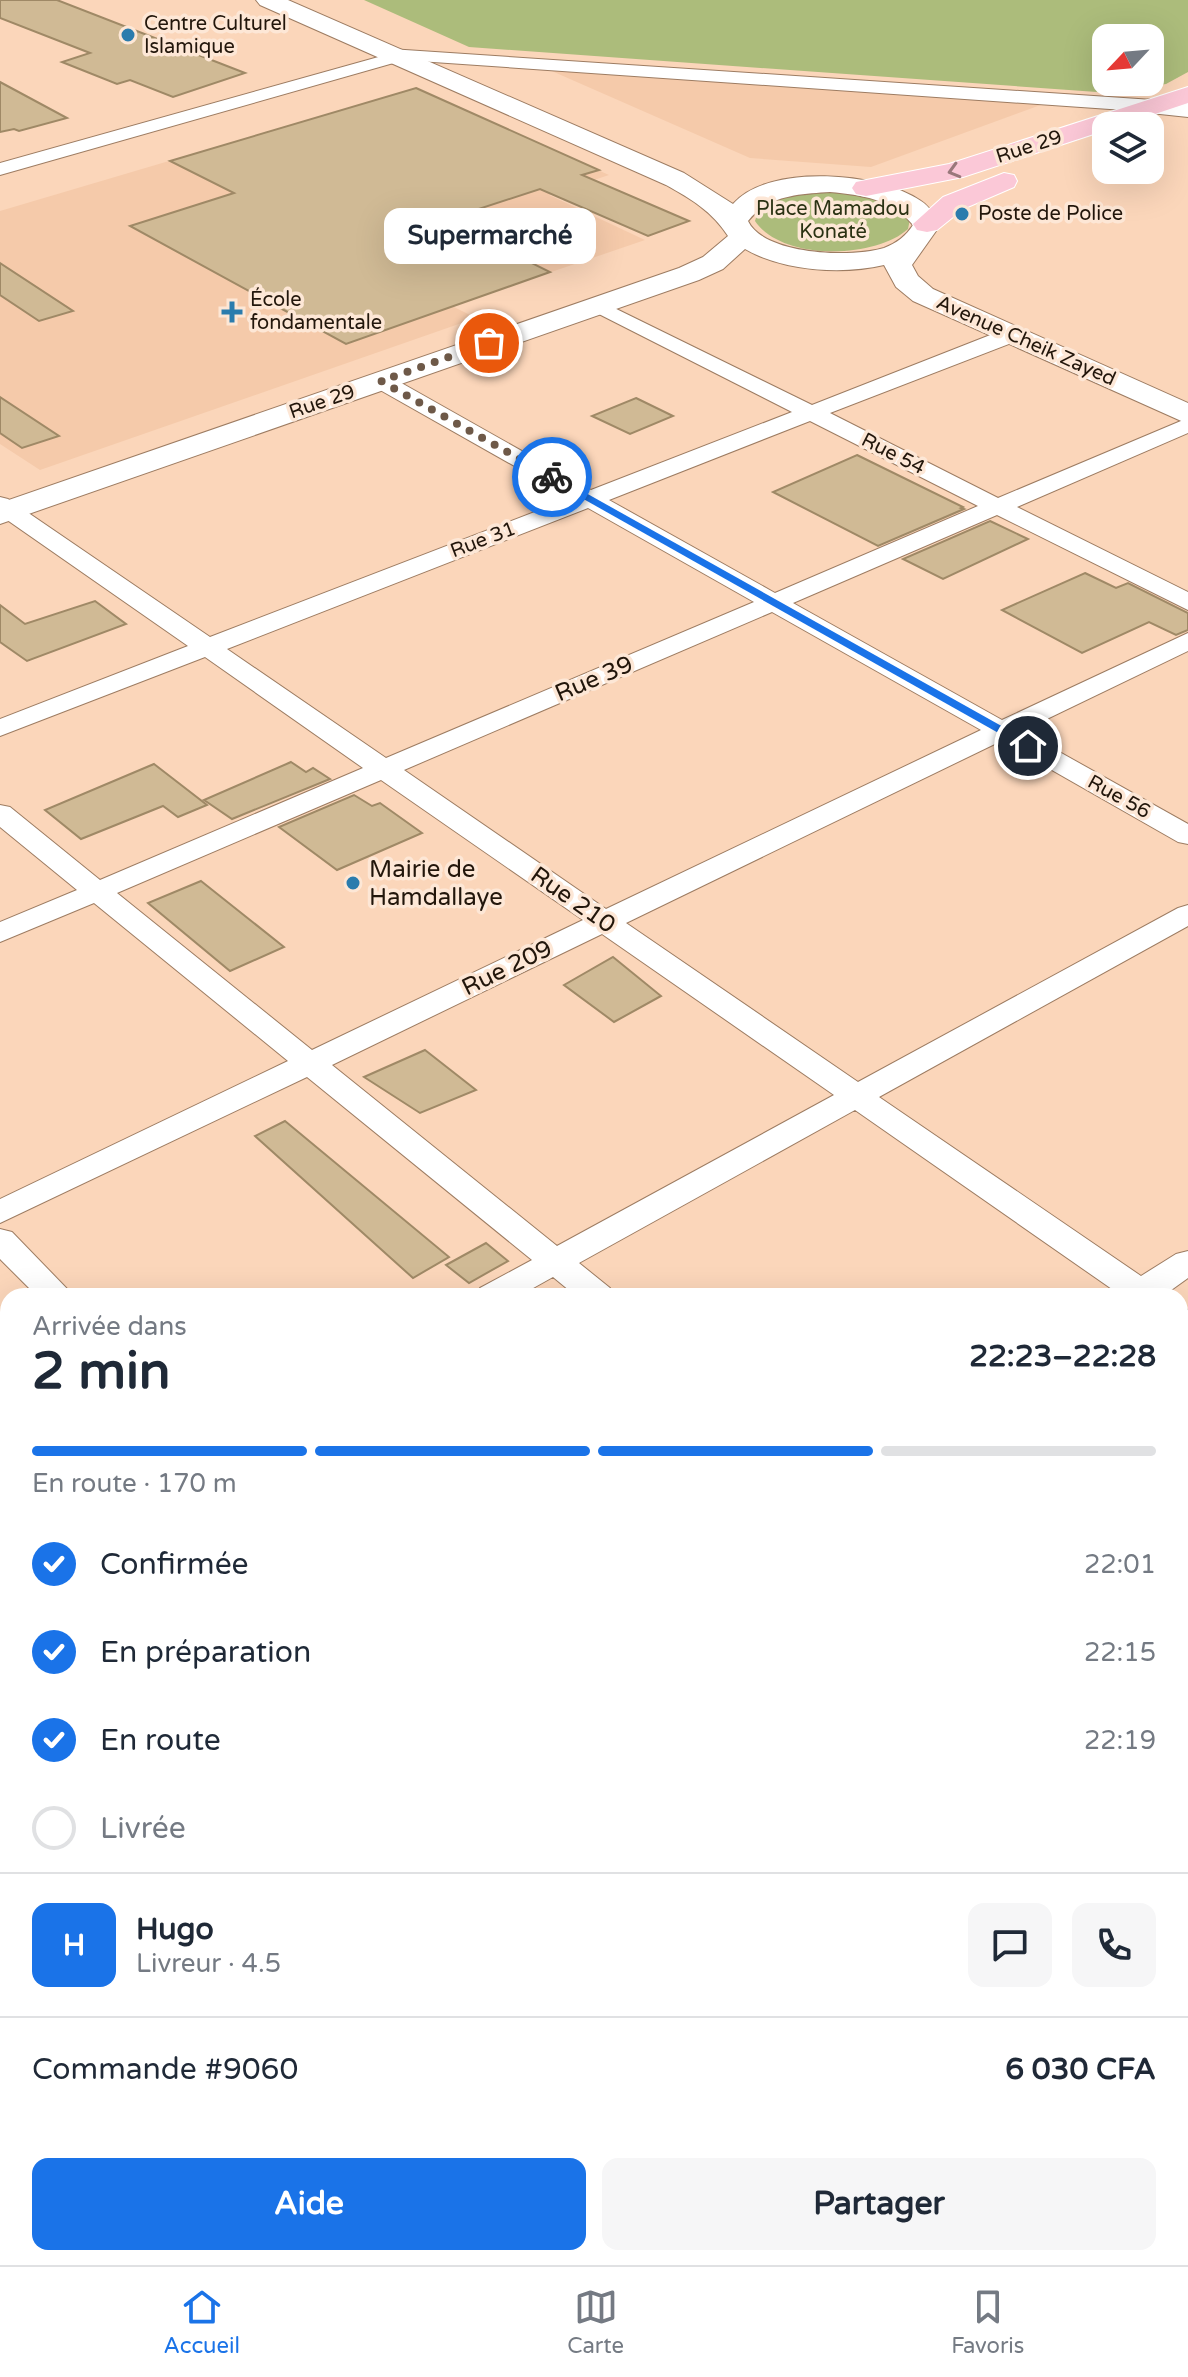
<!DOCTYPE html>
<html lang="fr">
<meta charset="utf-8">
<style>
:root{--surface:#fff;--page:#f6f6f7;--text:#1f2937;--muted:#747a83;--line:#e0e1e3;--accent:#1a73e8}
body{margin:0;font-family:"Varela Round",sans-serif;background:var(--page);color:var(--text);height:100vh;display:flex;flex-direction:column;font-size:30px;white-space:nowrap}
*{box-sizing:border-box;margin:0}
p{font-size:26px;color:var(--muted)}
.icon{flex:none;width:44px;height:44px;fill:none;stroke:currentColor;stroke-width:2;stroke-linecap:round;stroke-linejoin:round}
.map{position:relative;flex:1;overflow:hidden}
.side{position:absolute;left:0px;top:1288px;width:1188px;height:978px;display:flex;flex-direction:column;background:var(--surface);border-radius:24px 24px 0 0;box-shadow:0 8px 32px #0002}
.side>*{flex:none}
.needle{width:52px;rotate:244deg}
.tools{position:absolute;left:1092px;top:24px;display:grid;gap:16px}
.tools a{display:grid;place-items:center;width:72px;height:72px;border-radius:16px;background:var(--surface);box-shadow:0 8px 32px #0002;font-size:40px}
.pin{position:absolute;display:grid;place-items:center;width:68px;height:68px;color:#fff;margin:-34px;border:4px solid #fff;border-radius:50%;box-shadow:0 2px 8px #0007}
.courier{position:absolute;display:grid;place-items:center;width:80px;height:80px;margin:-40px;border:6px solid #1a73e8;border-radius:50%;background:#fff;color:#222;box-shadow:0 2px 10px #0007}
.bubble{position:absolute;height:56px;border-radius:16px;background:var(--surface);box-shadow:0 8px 32px #0002;font-size:26px;font-weight:700;line-height:56px;text-align:center}
.summary em{font-style:normal;font-weight:700}
.summary div{display:flex;flex-direction:column-reverse}
.summary{display:flex;align-items:center;justify-content:space-between;height:136px;padding:0 32px}
h1{font-size:52px;font-weight:700;line-height:60px}
.bar{display:grid;grid-template-columns:repeat(4,1fr);gap:12px 8px;align-content:center;height:96px;padding:0 32px}
.bar i{height:10px;border-radius:6px;background:var(--line)}
.bar .on{background:var(--accent)}
.bar p{grid-column:span 4}
.line{display:flex;align-items:center;gap:20px;padding:0 32px;border-top:2px solid var(--line)}
.line div{flex:1}
.round{display:grid;place-items:center;flex:none;width:84px;height:84px;border-radius:16px;background:var(--page)}
ol{padding:0 32px;list-style:none}
li{display:flex;align-items:center;gap:24px;height:88px}
li p{margin-inline-start:auto}
li .icon{padding:8px;border-radius:50%;background:var(--accent);color:#fff;stroke-width:4}
li:last-child{color:var(--muted)}
li i{width:44px;height:44px;border:4px solid var(--line);border-radius:50%}
.button{display:flex;gap:16px;margin-top:auto;padding:16px 32px}
.button a{flex:1;height:92px;border-radius:16px;background:var(--accent);color:#fff;font-size:32px;font-weight:700;line-height:92px;text-align:center}
.button a+a{background:var(--page);color:var(--text)}
.tab-bar{display:flex;justify-content:space-around;align-items:center;height:112px;border-top:2px solid var(--line);background:var(--surface);font-size:22px;color:var(--muted)}
.tab-bar a{display:grid;justify-items:center;gap:4px}
.tab-bar .on{color:var(--accent)}
.map>svg:first-child{display:block}
</style>
<div class="map">
<svg width="1188" height="2265" viewBox="0 0 1188 2265">
<rect width="100%" height="100%" fill="#fbd6ba"/>
<path fill="#f5caaa" d="M538,65L1046,103L871,167L750,158Z
M416,88L609,175L549,195L645,240L452,306L476,318L40,470L0,444V211Z"/>
<path fill="#acbc7b" fill-rule="evenodd" d="M364,0H1188V72L1166,84L1111,93L469,47ZM1106,38H1150V82H1106Z
M839,190L886,199L910,219L908,229C875,259 782,261 755,221C763,188 812,192 839,190Z"/>
<path fill="#d0ba95" stroke="#9f8966" stroke-width="2" d="M0,0H57L245,73L173,97L130,80L117,84L62,62L90,53L0,18Z
M0,82L67,118L19,131L14,129L0,132Z
M416,88L599,170L582,175L689,221L648,236L540,189L445,220L550,272L346,344L130,226L234,193L170,161Z
M0,263L73,311L39,321L0,295Z
M0,397L59,436L22,448L0,433Z
M636,398L673,416L630,434L592,416Z
M857,455L963,507L961,508L964,509L878,546L773,492Z
M990,521L1028,539L943,579L903,559Z
M1085,573L1116,588L1128,583L1188,613V630L1176,635L1149,622L1082,653L1002,610Z
M95,601L126,624L27,661L0,642V605L25,624Z
M291,762L306,772L313,768L330,779L232,819L204,800Z
M154,764L207,805L178,817L163,806L81,839L45,810Z
M354,795L372,806L380,803L422,833L337,870L279,827Z
M201,881L284,947L230,971L148,903Z
M613,957L661,996L614,1022L564,985Z
M425,1050L476,1090L420,1113L364,1077Z
M285,1121L449,1257L413,1278L255,1136Z
M486,1243L508,1261L469,1283L446,1265Z"/>
<g fill="none" stroke-linecap="round" stroke-linejoin="round">
<defs>
<path id="minor" d="M390,49L1153,100L1162,106L1153,112L404,60L0,175V163L382,56L384,50Z
M598,300L812,405L1003,330H1019L1022,335L1019,340L830,413L998,498L1188,418V433L1017,507L1188,592V610L997,515L793,603L1002,720L1188,633V651L1022,731L1188,824V844L1178,842L1001,741L626,923L858,1082L1178,908L1188,905V926L879,1097L1141,1276L1176,1254L1188,1251V1278L1163,1296H1118L1119,1294L855,1110L579,1263L610,1288L615,1296H576L553,1277L519,1296H475L480,1288L532,1260L307,1077L0,1223V1199L288,1061L94,903L0,942V922L77,890L0,827V805L10,807L100,880L363,768L205,657L0,736V719L188,646L0,515V497L8,499L210,637L571,498L373,386L370,381L373,376H389L591,490L792,412L591,310L587,306ZM810,421L978,506L775,593L609,500ZM588,508L754,602L386,758L227,649ZM772,612L981,730L606,909L404,770ZM381,780L583,920L312,1050L117,893ZM602,934L834,1095L557,1246L332,1065Z
M0,1229L12,1232L74,1296H37L0,1259Z
M1180,1307L1188,1310V1337L1180,1334Z
M8,1547V1577L0,1580V1550Z
M1188,1718V1789L1180,1786V1721Z
M0,1841L8,1844V1884L0,1881Z
M8,1990V2030L0,2033V1993Z
M312,2258H361L364,2265H315Z
M460,2258H513L510,2265H457Z
M1025,2258H1075L1078,2265H1028Z"/>
<path id="secondary" d="M256,0H288L684,173L733,204C768,163 880,172 921,201C929,206 935,216 941,224L912,265L918,276L933,289L1188,403V424L913,301L896,287L884,265C842,275 783,271 745,249L723,269L699,280L0,524V503L679,268L703,257L728,236C712,211 691,199 666,185L260,5ZM830,192C862,195 892,199 913,225C906,236 897,243 884,248C852,258 764,255 748,221C769,195 799,194 830,192Z
M1150,99L1188,101V117L1141,112L1137,107L1141,102Z"/>
<path id="primary" d="M1188,87V103L1119,126H1106V130L963,177L866,196L856,194L852,188L856,182L949,164Z
M1004,173L1014,175L1017,181L1014,187L963,209L937,230L927,232L917,230L913,224L943,197Z"/>
</defs>
<use href="#minor" stroke="#9d7c62" stroke-width="2"/>
<use href="#secondary" stroke="#9d7c62" stroke-width="2"/>
<use href="#primary" stroke="#fff" stroke-width="2"/>
<use href="#minor" fill="#fff" fill-rule="evenodd"/>
<use href="#secondary" fill="#fff" fill-rule="evenodd"/>
<use href="#primary" fill="#fbc8d7" fill-rule="evenodd"/>
</g>
<defs><path id="oneway-chevron" d="M-2-3.5L2.5 0L-2 3.5" fill="none" stroke-width="1.6" stroke-linecap="round" stroke-linejoin="round" transform="scale(2)"/></defs>
<use stroke="#99787b" href="#oneway-chevron" transform="translate(954 171) rotate(164)"/>
<path fill="#1a73e8" d="M552,474L1032,743L1034,746L1025,748L548,479Z"/>
<g fill="none" stroke-linecap="round" stroke-linejoin="round">
<path stroke="#6e5948" stroke-width="8" stroke-dasharray="0 14.4" d="M489,343L381,381L552,477"/>
</g>
<g fill="#2b7cad" stroke="#fde7d6" stroke-width="3">
<circle cx="128" cy="35" r="8"/>
<circle cx="962" cy="214" r="8"/>
<path d="M228 300h8v8h8v8h-8v8h-8v-8h-8v-8h8z"/>
<circle cx="353" cy="883" r="8"/>
</g>
<g text-anchor="middle" dominant-baseline="central" stroke-width="7" stroke-linejoin="round" paint-order="stroke">
<g font-size="20" fill="#22160b" stroke="#fde7d6" text-anchor="start">
<text x="144" y="24">Centre Culturel<tspan x="144" dy="23">Islamique</tspan></text>
<text x="978" y="214">Poste de Police</text>
<text x="250" y="300">École<tspan x="250" dy="23">fondamentale</tspan></text>
</g>
<g font-size="20" fill="#22160b" stroke="#fde7d6">
<text transform="translate(1029 147) rotate(-18)">Rue 29</text>
<text transform="translate(1026 341) rotate(24)">Avenue Cheik Zayed</text>
<text transform="translate(322 402) rotate(-19)">Rue 29</text>
<text transform="translate(893 454) rotate(27)">Rue 54</text>
<text transform="translate(483 540) rotate(-21)">Rue 31</text>
<text transform="translate(1119 797) rotate(29)">Rue 56</text>
</g>
<g font-size="20" fill="#2b3213" stroke="#fde7d6">
<text x="833" y="209">Place Mamadou<tspan x="833" dy="23">Konaté</tspan></text>
</g>
<g font-size="24" fill="#22160b" stroke="#fde7d6">
<text transform="translate(594 679) rotate(-23)">Rue 39</text>
<text transform="translate(573 900) rotate(35)">Rue 210</text>
<text transform="translate(507 968) rotate(-26)">Rue 209</text>
</g>
<g font-size="24" fill="#22160b" stroke="#fde7d6" text-anchor="start">
<text x="369" y="869">Mairie de<tspan x="369" dy="28">Hamdallaye</tspan></text>
</g>
</g>
</svg>
<div class="tools">
<a><svg class="needle" viewBox="-14 -14 28 28"><path d="M0-13l5 13h-10z" fill="#e53935"/><path d="M0 13l5-13h-10z" fill="#747a83"/></svg></a>
<a><svg class="icon" aria-label="layers" viewBox="0 0 24 24"><path d="M12 4l9 5-9 5-9-5zM3 14l9 5 9-5"/></svg></a>
</div>
<div class="pin" style="left:489px;top:343px;background:#ea580c"><svg class="icon" aria-label="bag" viewBox="0 0 24 24"><path d="M5 8h14l-1 12H6zM9 8a3 3 0 0 1 6 0"/></svg></div>
<div class="pin" style="left:1028px;top:746px;background:#1f2937"><svg class="icon" aria-label="home" viewBox="0 0 24 24"><path d="M3 11l9-7 9 7M6 9v11h12V9"/></svg></div>
<div class="courier" style="left:552px;top:477px"><svg class="icon" aria-label="bike" viewBox="0 0 24 24"><circle cx="6" cy="16" r="4"/><circle cx="18" cy="16" r="4"/><path d="M6 16l4-8h5l3 8M10 8l3 8H6M13 5h3"/></svg></div>
<div class="bubble" style="left:384px;top:208px;width:212px">Supermarché</div>
<section class="side">
<div class="summary"><div><h1>2 min</h1><p>Arrivée dans</p></div><em>22:23–22:28</em></div>
<div class="bar"><i class="on"></i><i class="on"></i><i class="on"></i><i></i><p>En route · 170 m</p></div>
<ol>
<li><svg class="icon" aria-label="check" viewBox="0 0 24 24"><path d="M5 12l5 5 9-10"/></svg>Confirmée<p>22:01</p></li>
<li><svg class="icon" aria-label="check" viewBox="0 0 24 24"><path d="M5 12l5 5 9-10"/></svg>En préparation<p>22:15</p></li>
<li><svg class="icon" aria-label="check" viewBox="0 0 24 24"><path d="M5 12l5 5 9-10"/></svg>En route<p>22:19</p></li>
<li><i></i>Livrée</li>
</ol>
<div class="line" style="height:144px"><b class="round" style="background:var(--accent);color:#fff">H</b><div><b>Hugo</b><p>Livreur · 4.5</p></div><a class="round"><svg class="icon" aria-label="chat" viewBox="0 0 24 24"><path d="M4 5h16v11H9l-5 4z"/></svg></a><a class="round"><svg class="icon" aria-label="phone" viewBox="0 0 24 24"><path d="M5 4h4l2 5-3 2q2 4 5 5l2-3 5 2v4C11 20 4 13 5 4z"/></svg></a></div>
<div class="line" style="height:104px"><div>Commande #9060</div><b>6 030 CFA</b></div>
<div class="button"><a>Aide</a><a>Partager</a></div>
</section>
</div>
<nav class="tab-bar">
<a class="on"><svg class="icon" aria-label="home" viewBox="0 0 24 24"><path d="M3 11l9-7 9 7M6 9v11h12V9"/></svg>Accueil</a>
<a><svg class="icon" aria-label="map" viewBox="0 0 24 24"><path d="M3 6l6-2 6 2 6-2v14l-6 2-6-2-6 2zM9 4v14M15 6v14"/></svg>Carte</a>
<a><svg class="icon" aria-label="saved" viewBox="0 0 24 24"><path d="M7 4h10v16l-5-4-5 4z"/></svg>Favoris</a>
</nav>
